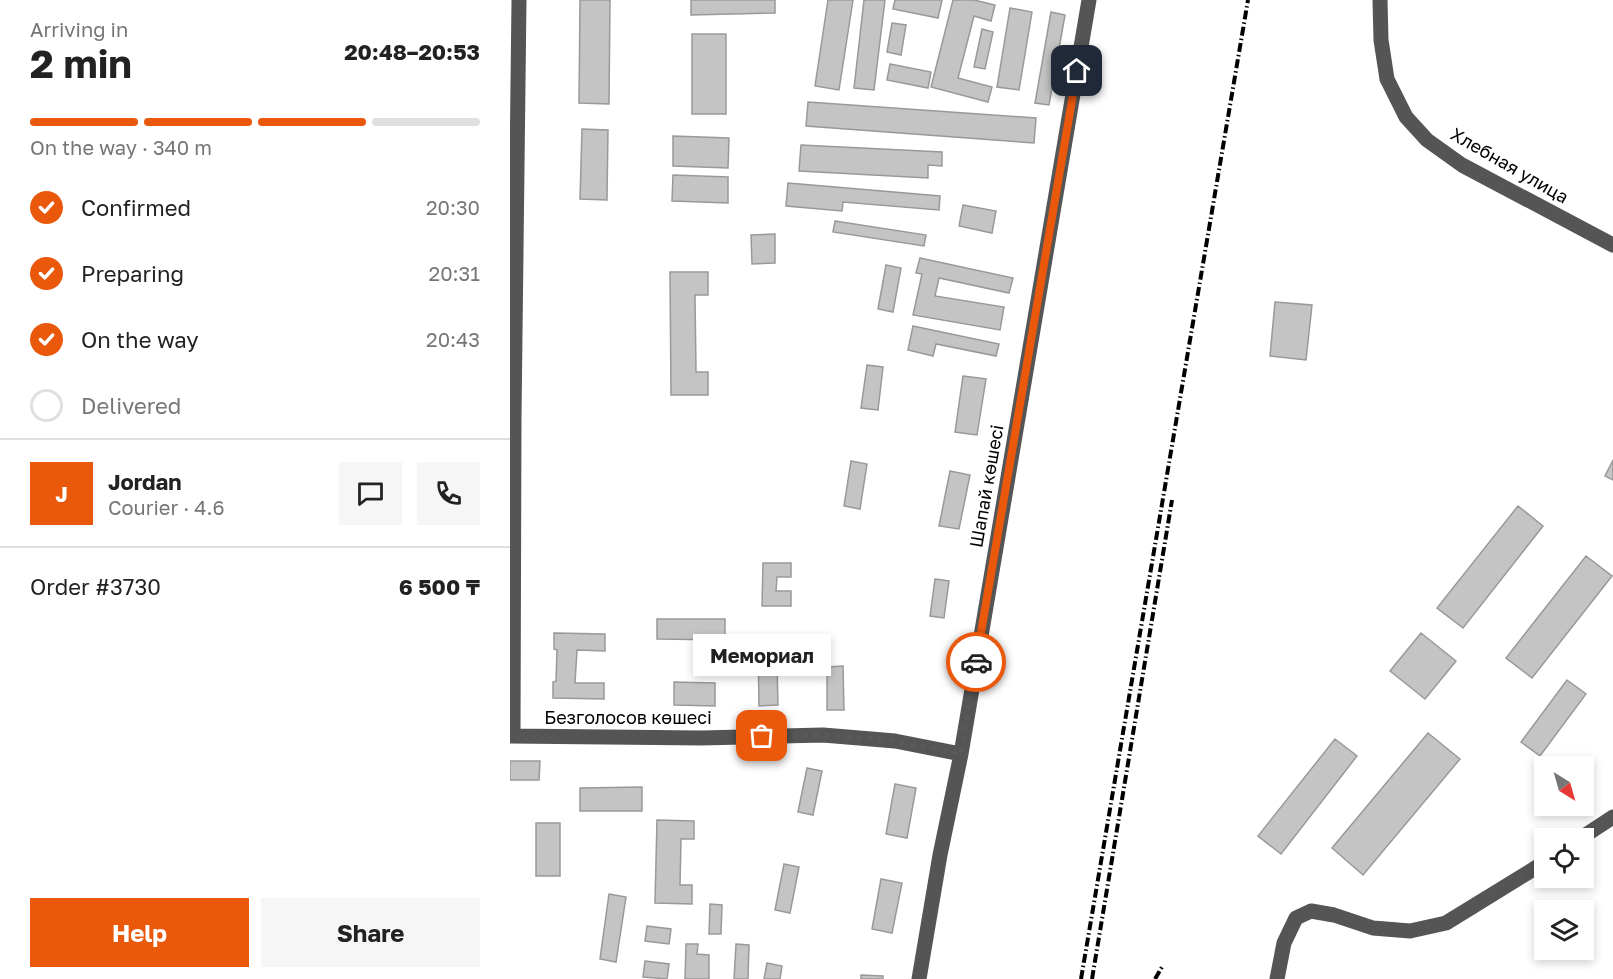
<!DOCTYPE html>
<meta charset="utf-8">
<style>
:root{--surface:#fff;--page:#f6f6f6;--text:#222;--muted:#767676;--line:#e0e0e0;--accent:#ea580c}
body{margin:0;font-family:"Golos Text",sans-serif;background:var(--page);color:var(--text);height:100vh;display:flex;flex-direction:column;font-size:22px;white-space:nowrap}
*{box-sizing:border-box;margin:0}
p{font-size:20px;color:var(--muted)}
.icon{flex:none;width:33px;height:33px;fill:none;stroke:currentColor;stroke-width:2;stroke-linecap:round;stroke-linejoin:round}
.map{position:relative;flex:1;overflow:hidden}
.side{display:flex;flex-direction:column;background:var(--surface);width:510px}
.side>*{flex:none}
.needle{width:39px;rotate:143deg}
.buttons{position:absolute;left:1024px;top:756px;display:grid;gap:12px}
.buttons a{display:grid;place-items:center;width:60px;height:60px;border-radius:0px;background:var(--surface);box-shadow:0 3px 9px #0003;font-size:30px}
.pin{position:absolute;display:grid;place-items:center;width:51px;height:51px;color:#fff;margin:-26px;border-radius:12px;box-shadow:0 3px 9px #0006}
.courier{position:absolute;display:grid;place-items:center;width:60px;height:60px;margin:-30px;border:4px solid #ea580c;border-radius:50%;background:#fff;color:#222;box-shadow:0 2px 8px #0007}
.bubble{position:absolute;height:42px;border-radius:0px;background:var(--surface);box-shadow:0 3px 9px #0003;font-size:20px;font-weight:700;line-height:42px;text-align:center}
.head em{font-style:normal;font-weight:700}
.head div{display:flex;flex-direction:column-reverse}
.head{display:flex;align-items:center;justify-content:space-between;height:102px;padding:0 30px}
h1{font-size:39px;font-weight:700;line-height:45px}
.bar{display:grid;grid-template-columns:repeat(4,1fr);gap:9px 6px;align-content:center;height:72px;padding:0 30px}
.bar i{height:8px;border-radius:4px;background:var(--line)}
.bar .current{background:var(--accent)}
.bar p{grid-column:span 4}
.line{display:flex;align-items:center;gap:15px;padding:0 30px;border-top:2px solid var(--line)}
.line div{flex:1}
.round{display:grid;place-items:center;flex:none;width:63px;height:63px;border-radius:0px;background:var(--page)}
ol{padding:0 30px;list-style:none}
li{display:flex;align-items:center;gap:18px;height:66px}
li p{margin-inline-start:auto}
li .icon{padding:6px;border-radius:50%;background:var(--accent);color:#fff;stroke-width:4}
li:last-child{color:var(--muted)}
li i{width:33px;height:33px;border:3px solid var(--line);border-radius:50%}
.primary-button{display:flex;gap:12px;margin-top:auto;padding:12px 30px}
.primary-button a{flex:1;height:69px;border-radius:0px;background:var(--accent);color:#fff;font-size:24px;font-weight:700;line-height:69px;text-align:center}
.primary-button a+a{background:var(--page);color:var(--text)}
main{display:flex;flex:1;min-height:0}
.map>svg:first-child{display:block}
</style>
<main>
<section class="side">
<div class="head"><div><h1>2 min</h1><p>Arriving in</p></div><em>20:48–20:53</em></div>
<div class="bar"><i class="current"></i><i class="current"></i><i class="current"></i><i></i><p>On the way · 340 m</p></div>
<ol>
<li><svg class="icon" aria-label="check" viewBox="0 0 24 24"><path d="M5 12l5 5 9-10"/></svg>Confirmed<p>20:30</p></li>
<li><svg class="icon" aria-label="check" viewBox="0 0 24 24"><path d="M5 12l5 5 9-10"/></svg>Preparing<p>20:31</p></li>
<li><svg class="icon" aria-label="check" viewBox="0 0 24 24"><path d="M5 12l5 5 9-10"/></svg>On the way<p>20:43</p></li>
<li><i></i>Delivered</li>
</ol>
<div class="line" style="height:108px"><b class="round" style="background:var(--accent);color:#fff">J</b><div><b>Jordan</b><p>Courier · 4.6</p></div><a class="round"><svg class="icon" aria-label="chat" viewBox="0 0 24 24"><path d="M4 5h16v11H9l-5 4z"/></svg></a><a class="round"><svg class="icon" aria-label="phone" viewBox="0 0 24 24"><path d="M5 4h4l2 5-3 2q2 4 5 5l2-3 5 2v4C11 20 4 13 5 4z"/></svg></a></div>
<div class="line" style="height:78px"><div>Order #3730</div><b>6 500 ₸</b></div>
<div class="primary-button"><a>Help</a><a>Share</a></div>
</section>
<div class="map">
<svg width="1103" height="979" viewBox="0 0 1103 979">
<rect width="100%" height="100%" fill="#fff"/>
<path fill="#c4c4c4" stroke="#999" stroke-width="1.5" d="M70,0H100L99,104L69,103Z
M181,0H265V13L181,15Z
M318,0H343L329,90L305,86Z
M354,0H375L364,90L344,88Z
M385,0H432L428,18L383,9Z
M443,0H464L485,5L481,21L464,16L448,78L482,87L478,102L421,87Z
M500,8L522,12L509,90L487,87Z
M541,12L555,15L539,105L525,103Z
M382,23L396,25L391,55L377,52Z
M472,29L483,32L475,69L464,67Z
M182,34H216V114H182Z
M380,64L421,72L418,88L377,80Z
M298,102L526,118L524,143L296,126Z
M72,129L98,130L97,200L70,199Z
M163,136L219,138L218,168L163,166Z
M291,145L432,152V166L418,165V178L289,171Z
M163,175L218,177V203L162,201Z
M278,183L430,196L429,210L333,202L332,211L276,206Z
M453,205L486,211L482,233L449,226Z
M325,221L416,235L414,246L323,232Z
M265,234V263L242,264L241,235Z
M410,258L503,278L499,293L429,278L425,296L494,307L490,330L403,315L412,274L406,273Z
M376,265L391,268L383,312L368,309Z
M160,272H198V295H185L186,372H198V395H161Z
M765,302L802,305L796,360L760,356Z
M403,326L489,344L486,356L426,344L423,356L398,350Z
M357,365L373,367L368,410L351,408Z
M453,376L476,379L467,435L445,432Z
M1103,460V480L1095,476Z
M341,461L357,464L350,509L334,506Z
M440,471L460,475L449,529L429,526Z
M1008,506L1033,526L953,628L927,608Z
M1076,556L1102,576L1022,678L996,658Z
M253,563H281V577H267L266,591H281V606H252Z
M425,579L439,581L434,618L420,616Z
M147,619H215V640L147,639Z
M44,633L95,634V651L67,650L65,683H94V699L43,698V682L46,681L47,650L44,649Z
M911,633L946,661L915,699L880,671Z
M276,648V663L267,664L268,705L249,706L248,649Z
M333,666L334,710H317V667Z
M1057,680L1076,694L1030,756L1011,742Z
M164,682L205,683V706L164,705Z
M918,733L950,759L853,875L822,848Z
M825,739L847,756L771,854L748,836Z
M0,761H30L29,780H0Z
M297,768L312,771L303,815L288,812Z
M385,784L406,788L397,838L376,834Z
M132,787V811H70V788Z
M147,820L184,821V839H171L170,885H182V904L145,903Z
M26,823H50V876H26Z
M274,864L289,867L280,913L265,910Z
M371,879L392,883L382,933L362,929Z
M99,894L116,897L106,962L90,959Z
M200,904L212,905L211,934H199Z
M137,926L161,929L159,944L135,941Z
M176,944H188L187,954L199,955V979H175Z
M226,944L239,945L238,979H224Z
M135,961L159,964L157,979L133,977Z
M257,963L272,966L270,979H254Z
M351,975L373,976V979H351Z"/>
<g fill="none" stroke-linecap="round" stroke-linejoin="round">
<path stroke="#555" stroke-width="15" d="M870,0L871,40L877,79L896,117L917,140L952,165L1103,245
M0,736L191,738L313,735L385,741L451,754
M3,736L4,418L9,0
M1071,838L1103,817
M409,979L430,855L451,754L579,0
M767,979L774,943L786,918L801,911L824,915L863,928L900,931L936,923L1035,862"/>
<path stroke="#000" stroke-width="4" stroke-dasharray="9 3 1.5 3" stroke-linecap="butt" d="M571,979L738,0
M582,979L662,500
M645,979L652,967"/>
</g>
<g fill="none" stroke-linecap="round" stroke-linejoin="round">
<path stroke="#595959" stroke-width="6" stroke-dasharray="0 10.8" d="M252,736L314,735L385,741L451,754L466,662"/>
<path stroke="#ea580c" stroke-width="8" d="M466,662L567,71"/>
</g>
<g text-anchor="middle" dominant-baseline="central" stroke-width="5" stroke-linejoin="round" paint-order="stroke">
<g font-size="18" fill="#000" stroke="#fff">
<text transform="translate(1000 165) rotate(30)">Хлебная улица</text>
<text transform="translate(476 486) rotate(-80)">Шапай көшесі</text>
<text x="118" y="717">Безголосов көшесі</text>
</g>
</g>
</svg>
<div class="buttons">
<a><svg class="needle" viewBox="-14 -14 28 28"><path d="M0-13l5 13h-10z" fill="#e53935"/><path d="M0 13l5-13h-10z" fill="#767676"/></svg></a>
<a><svg class="icon" aria-label="locate" viewBox="0 0 24 24"><circle cx="12" cy="12" r="6"/><path d="M12 2v4M12 18v4M2 12h4M18 12h4"/></svg></a>
<a><svg class="icon" aria-label="layers" viewBox="0 0 24 24"><path d="M12 4l9 5-9 5-9-5zM3 14l9 5 9-5"/></svg></a>
</div>
<div class="pin" style="left:252px;top:736px;background:#ea580c"><svg class="icon" aria-label="bag" viewBox="0 0 24 24"><path d="M5 8h14l-1 12H6zM9 8a3 3 0 0 1 6 0"/></svg></div>
<div class="pin" style="left:567px;top:71px;background:#1f2937"><svg class="icon" aria-label="home" viewBox="0 0 24 24"><path d="M3 11l9-7 9 7M6 9v11h12V9"/></svg></div>
<div class="courier" style="left:466px;top:662px"><svg class="icon" aria-label="car" viewBox="0 0 24 24"><path d="M5 17H2v-5l4-1 3-4h7l3 4 3 1v5h-3M9 17h6M6 11h13"/><circle cx="7" cy="17" r="2"/><circle cx="17" cy="17" r="2"/></svg></div>
<div class="bubble" style="left:183px;top:634px;width:138px">Мемориал</div>
</div>
</main>
